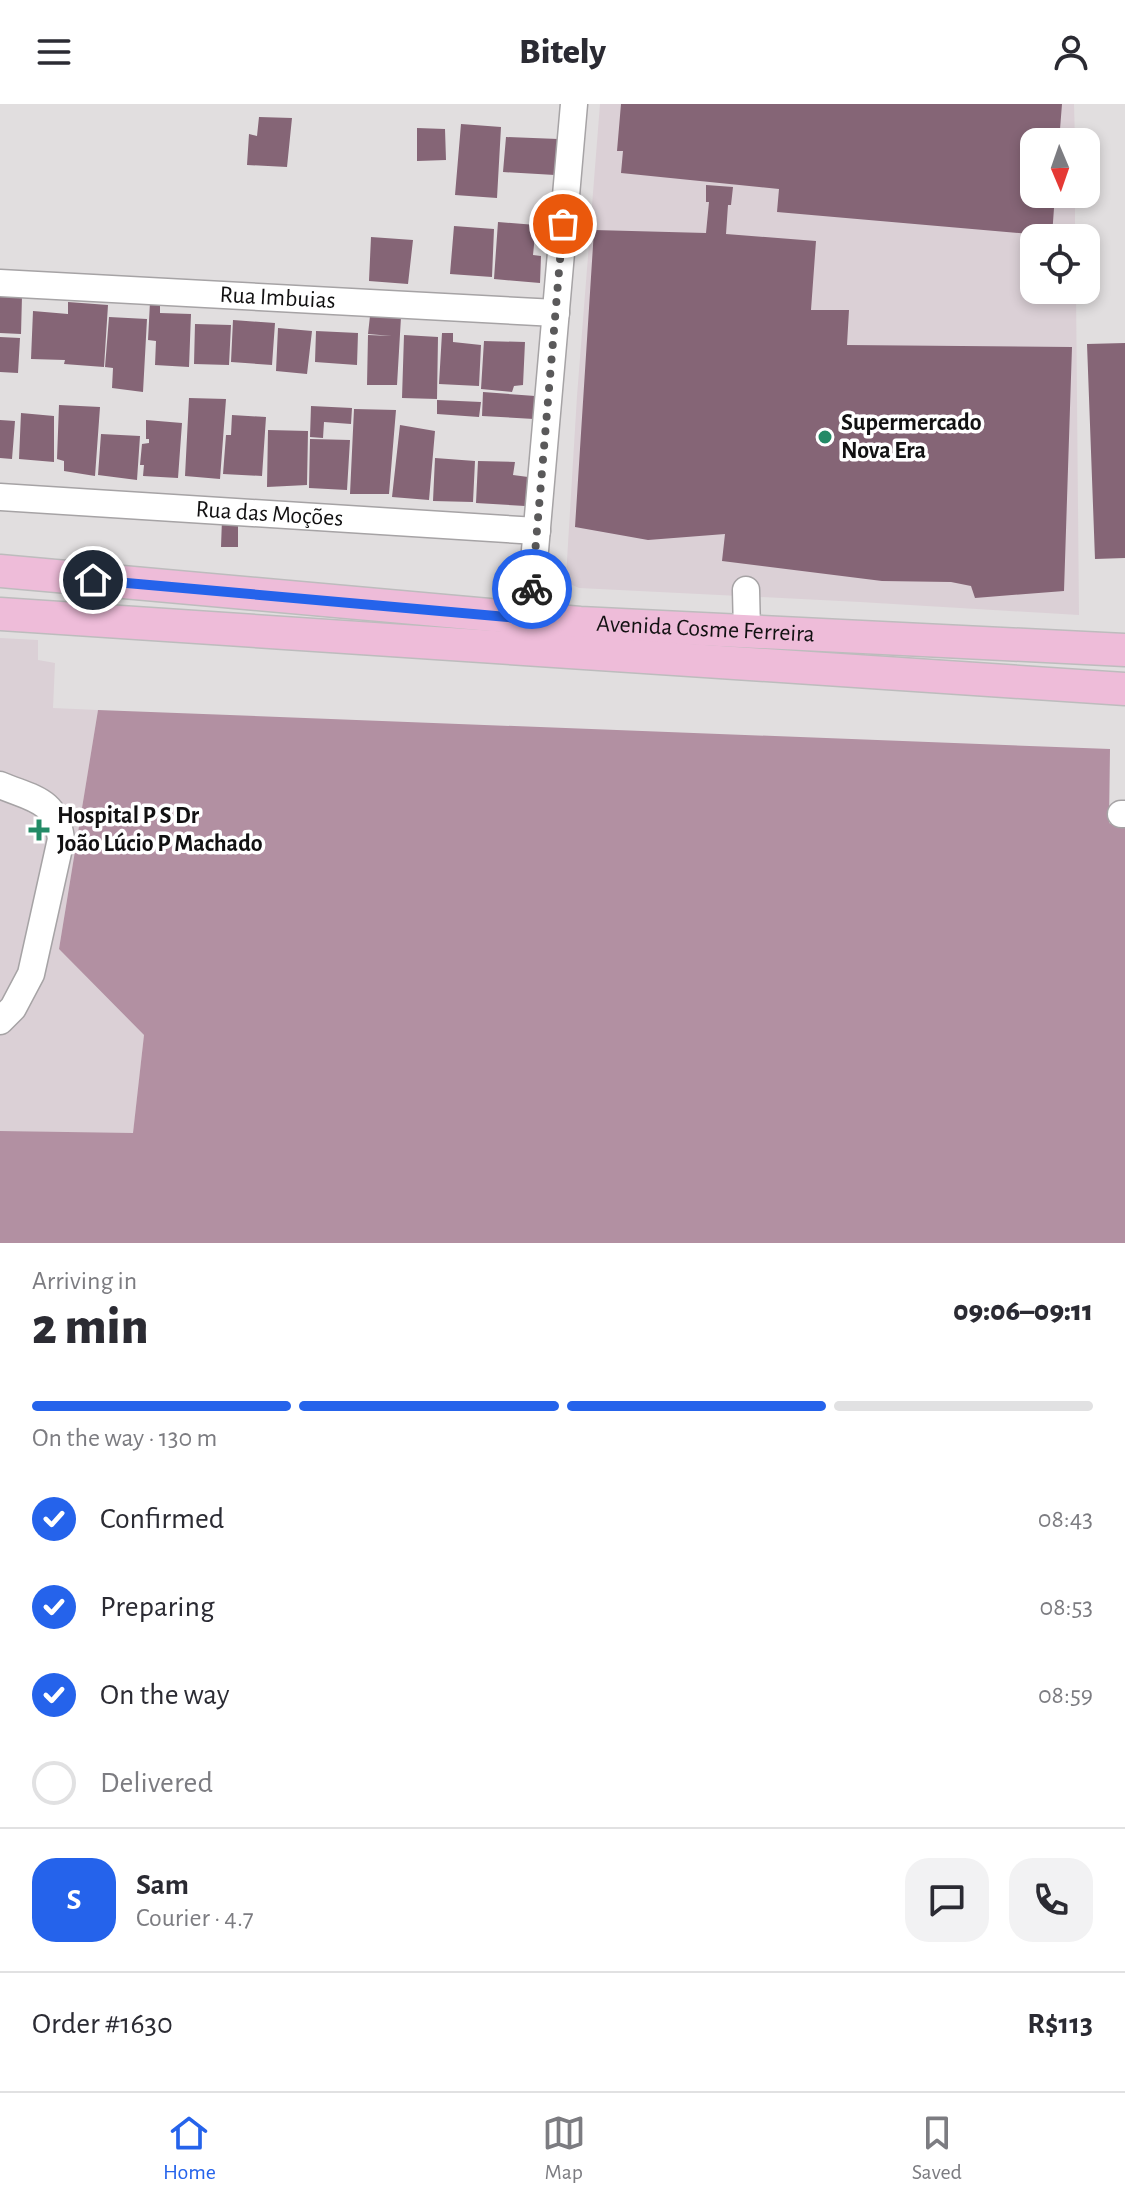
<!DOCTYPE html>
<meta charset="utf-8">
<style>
:root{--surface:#fff;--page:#f2f2f3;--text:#2b2b33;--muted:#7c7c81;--line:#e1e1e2;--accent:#2563eb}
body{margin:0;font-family:"Alegreya Sans",sans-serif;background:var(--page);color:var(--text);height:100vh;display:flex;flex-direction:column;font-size:30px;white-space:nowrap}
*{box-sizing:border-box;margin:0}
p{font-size:26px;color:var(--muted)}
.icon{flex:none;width:44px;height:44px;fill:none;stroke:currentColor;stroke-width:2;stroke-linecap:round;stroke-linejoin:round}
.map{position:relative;height:1139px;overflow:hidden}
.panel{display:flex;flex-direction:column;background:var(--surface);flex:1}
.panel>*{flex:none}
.needle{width:52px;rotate:178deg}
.controls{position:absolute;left:1020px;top:24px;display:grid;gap:16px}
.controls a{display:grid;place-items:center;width:80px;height:80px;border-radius:16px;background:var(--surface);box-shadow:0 4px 12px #0003;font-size:40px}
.pin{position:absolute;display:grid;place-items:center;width:68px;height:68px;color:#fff;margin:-34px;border:4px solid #fff;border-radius:50%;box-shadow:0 2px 8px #0007}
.courier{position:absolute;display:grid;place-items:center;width:80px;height:80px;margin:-40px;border:6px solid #2563eb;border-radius:50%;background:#fff;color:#222;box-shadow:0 2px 10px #0007}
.headline em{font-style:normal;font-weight:800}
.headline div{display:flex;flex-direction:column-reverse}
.headline{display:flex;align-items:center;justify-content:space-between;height:136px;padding:0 32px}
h1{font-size:52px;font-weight:800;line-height:60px}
.bar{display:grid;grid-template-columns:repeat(4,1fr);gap:12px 8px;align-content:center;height:96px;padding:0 32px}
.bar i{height:10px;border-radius:6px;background:var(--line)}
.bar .active{background:var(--accent)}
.bar p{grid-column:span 4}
.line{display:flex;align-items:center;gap:20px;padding:0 32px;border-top:2px solid var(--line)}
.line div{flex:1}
.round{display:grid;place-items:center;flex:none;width:84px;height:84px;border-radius:24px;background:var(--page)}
ol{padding:0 32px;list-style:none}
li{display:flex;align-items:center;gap:24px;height:88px}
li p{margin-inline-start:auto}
li .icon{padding:8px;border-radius:50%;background:var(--accent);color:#fff;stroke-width:4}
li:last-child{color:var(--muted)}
li i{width:44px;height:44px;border:4px solid var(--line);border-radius:50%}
header{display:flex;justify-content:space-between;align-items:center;height:104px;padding:0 32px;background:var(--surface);font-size:36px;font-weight:800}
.tabs{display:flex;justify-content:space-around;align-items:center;height:112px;border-top:2px solid var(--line);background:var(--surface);font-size:22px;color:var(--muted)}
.tabs a{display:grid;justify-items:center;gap:4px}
.tabs .active{color:var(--accent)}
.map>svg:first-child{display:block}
</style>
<header><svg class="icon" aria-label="menu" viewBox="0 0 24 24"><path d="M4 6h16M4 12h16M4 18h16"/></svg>Bitely<svg class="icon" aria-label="person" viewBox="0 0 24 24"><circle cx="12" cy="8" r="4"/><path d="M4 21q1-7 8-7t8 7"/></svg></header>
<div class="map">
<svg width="1125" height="1139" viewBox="0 0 1125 1139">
<rect width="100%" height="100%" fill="#e1dedf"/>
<path fill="#dbd0d6" d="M600,0H1074L1075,38H1034V90H1075V134H1034V186H1076L1079,511L860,498L579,484L568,479L566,473L577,292Z
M0,534L38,536V556L55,559L53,604L98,606L59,845L144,931L133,1030L0,1027Z"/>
<path fill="#b290a2" d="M98,606L1110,645L1109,719L1125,723V1139H0V1027L133,1029L144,931L59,845Z"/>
<path fill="#856576" d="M621,0H1062L1059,38H1034V90H1055L1052,132L777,108L779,85L621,69L623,47H617Z
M259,13L292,14L287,63L247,61L249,30L257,32Z
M461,20L501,23L497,94L455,91Z
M417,24L445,25L446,56L417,57Z
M506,33L558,35L555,71L503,68Z
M706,81L733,83L731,101H728L726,130L816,137L811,206H849L847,241L1072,243L1064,487L975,494L971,482L951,478L882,477L722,457L725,430L648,436L575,423L594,126L706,129L709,98H706Z
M498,118L536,121L533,151L541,152L540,179L494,175Z
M454,122L494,125L492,173L450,170Z
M371,133L413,136L408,180L369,177Z
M0,191L22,192L21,230L0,229Z
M68,198L108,201L104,263L64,260L65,256L31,255L33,207L68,210Z
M150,198L160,199V209L191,210L189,263L155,261L156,237L148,236Z
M370,212L401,213L397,281H367L368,231L392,232L368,230Z
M109,213L147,215L143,288L112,284L113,264L105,263Z
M233,216L275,219L272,261L231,258Z
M195,220L231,221L229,261L194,260Z
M278,224L312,227L307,270L276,267Z
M316,227L358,229L357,261L315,258Z
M442,229H453V238L481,241L479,282L439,280Z
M404,231L438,233L437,295L402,294Z
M0,233L20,234L18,269L0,268Z
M484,237L525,238L523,281L514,282L512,288L481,285Z
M1125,239V454L1095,455L1087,240Z
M483,288L535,292L534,315L482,312Z
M189,294L226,295L220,375L185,372Z
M437,296L481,298L479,313L437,310Z
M59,301L100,303L95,372L64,367V357L57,355Z
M311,302L352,304L351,320L324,318L323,334L310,333Z
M354,305L396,306L389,390H350Z
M21,309L54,312V358L19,355Z
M232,311L266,313L262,372L223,370L226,331H231Z
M0,316L15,317L12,355L0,354Z
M146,316L182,319L178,374L143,372L144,361H140L142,340L149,339V335H146Z
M400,321L435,327L429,396L392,393Z
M268,326L308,327L307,381L267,383Z
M101,330L140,332L137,376L98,371Z
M310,335L350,336L347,386L309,384Z
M435,354L475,357L473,398L433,397Z
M478,357L515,358L513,371L528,373L525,402L476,399Z
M222,415L238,416V443H221Z"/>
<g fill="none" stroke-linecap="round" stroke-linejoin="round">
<defs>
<g id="minor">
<path id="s1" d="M0,179L556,209"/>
<path id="s2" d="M0,393L537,427"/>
<path d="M746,486L747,528"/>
<path d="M529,515L574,0"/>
<path d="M0,681C33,695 56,695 61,735L31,870L13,904L0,917"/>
<path d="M1121,710H1125"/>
</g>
<g id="major">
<path id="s3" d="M0,467L580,519L1125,546"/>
<path d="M0,510L1125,585"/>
</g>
</defs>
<use href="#minor" stroke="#a6a3a5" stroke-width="29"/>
<use href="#major" stroke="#bdbcbd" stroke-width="35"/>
<use href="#minor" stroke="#fff" stroke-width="26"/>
<use href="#major" stroke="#eebcd9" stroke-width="32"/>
</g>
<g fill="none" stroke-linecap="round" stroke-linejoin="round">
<path stroke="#5a595a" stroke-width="8" stroke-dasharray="0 14.4" d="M532,485L563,120"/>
<path stroke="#2563eb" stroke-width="10" d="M93,476L529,515L532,485"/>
</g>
<g fill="#238a66" stroke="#fff" stroke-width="3">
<circle cx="825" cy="333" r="8"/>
<path d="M35 714h8v8h8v8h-8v8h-8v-8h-8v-8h8z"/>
</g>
<g text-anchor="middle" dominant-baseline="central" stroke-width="7" stroke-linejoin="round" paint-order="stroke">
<g font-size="24" fill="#121112" stroke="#fff">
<text stroke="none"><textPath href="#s1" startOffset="278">Rua Imbuias</textPath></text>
<text stroke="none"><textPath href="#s2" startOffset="270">Rua das Moções</textPath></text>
<text stroke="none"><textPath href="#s3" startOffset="708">Avenida Cosme Ferreira</textPath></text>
</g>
<g font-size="24" font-weight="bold" fill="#121112" stroke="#fff" text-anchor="start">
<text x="841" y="319">Supermercado<tspan x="841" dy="28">Nova Era</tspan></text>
<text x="57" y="712">Hospital P S Dr<tspan x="57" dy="28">João Lúcio P Machado</tspan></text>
</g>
</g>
</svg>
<div class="controls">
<a><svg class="needle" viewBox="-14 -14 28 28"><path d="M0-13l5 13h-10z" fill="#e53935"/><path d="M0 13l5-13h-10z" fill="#7c7c81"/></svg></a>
<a><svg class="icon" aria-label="locate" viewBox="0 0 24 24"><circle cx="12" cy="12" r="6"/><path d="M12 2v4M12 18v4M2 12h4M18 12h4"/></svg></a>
</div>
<div class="pin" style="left:563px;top:120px;background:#ea580c"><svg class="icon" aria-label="bag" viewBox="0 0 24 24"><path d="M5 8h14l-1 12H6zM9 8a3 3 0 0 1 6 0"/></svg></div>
<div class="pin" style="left:93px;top:476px;background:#1f2937"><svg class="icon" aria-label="home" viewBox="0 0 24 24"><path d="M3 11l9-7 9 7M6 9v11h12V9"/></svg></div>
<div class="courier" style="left:532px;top:485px"><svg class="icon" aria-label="bike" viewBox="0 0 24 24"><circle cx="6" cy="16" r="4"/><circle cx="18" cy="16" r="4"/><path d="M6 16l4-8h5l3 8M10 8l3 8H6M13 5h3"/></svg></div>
</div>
<section class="panel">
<div class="headline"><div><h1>2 min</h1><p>Arriving in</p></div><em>09:06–09:11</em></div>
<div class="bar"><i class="active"></i><i class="active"></i><i class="active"></i><i></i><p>On the way · 130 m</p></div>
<ol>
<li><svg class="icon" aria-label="check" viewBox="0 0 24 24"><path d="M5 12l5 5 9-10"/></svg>Confirmed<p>08:43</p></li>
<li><svg class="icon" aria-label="check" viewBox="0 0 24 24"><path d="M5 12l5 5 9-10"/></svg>Preparing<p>08:53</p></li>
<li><svg class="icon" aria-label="check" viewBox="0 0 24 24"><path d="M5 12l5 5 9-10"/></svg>On the way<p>08:59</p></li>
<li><i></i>Delivered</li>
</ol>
<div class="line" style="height:144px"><b class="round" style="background:var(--accent);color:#fff">S</b><div><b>Sam</b><p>Courier · 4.7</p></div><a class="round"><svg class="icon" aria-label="chat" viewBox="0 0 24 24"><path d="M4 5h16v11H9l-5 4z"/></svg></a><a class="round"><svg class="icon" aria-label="phone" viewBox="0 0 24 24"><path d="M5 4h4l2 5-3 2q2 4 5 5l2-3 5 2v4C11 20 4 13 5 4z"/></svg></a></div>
<div class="line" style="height:104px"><div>Order #1630</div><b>R$113</b></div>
</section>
<nav class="tabs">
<a class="active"><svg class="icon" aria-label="home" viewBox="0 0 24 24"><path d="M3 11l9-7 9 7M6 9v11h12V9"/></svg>Home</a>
<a><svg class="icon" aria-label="map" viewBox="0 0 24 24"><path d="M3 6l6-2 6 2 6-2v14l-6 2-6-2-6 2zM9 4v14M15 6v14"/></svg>Map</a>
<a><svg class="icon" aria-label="saved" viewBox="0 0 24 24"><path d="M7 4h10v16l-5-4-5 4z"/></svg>Saved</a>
</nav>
